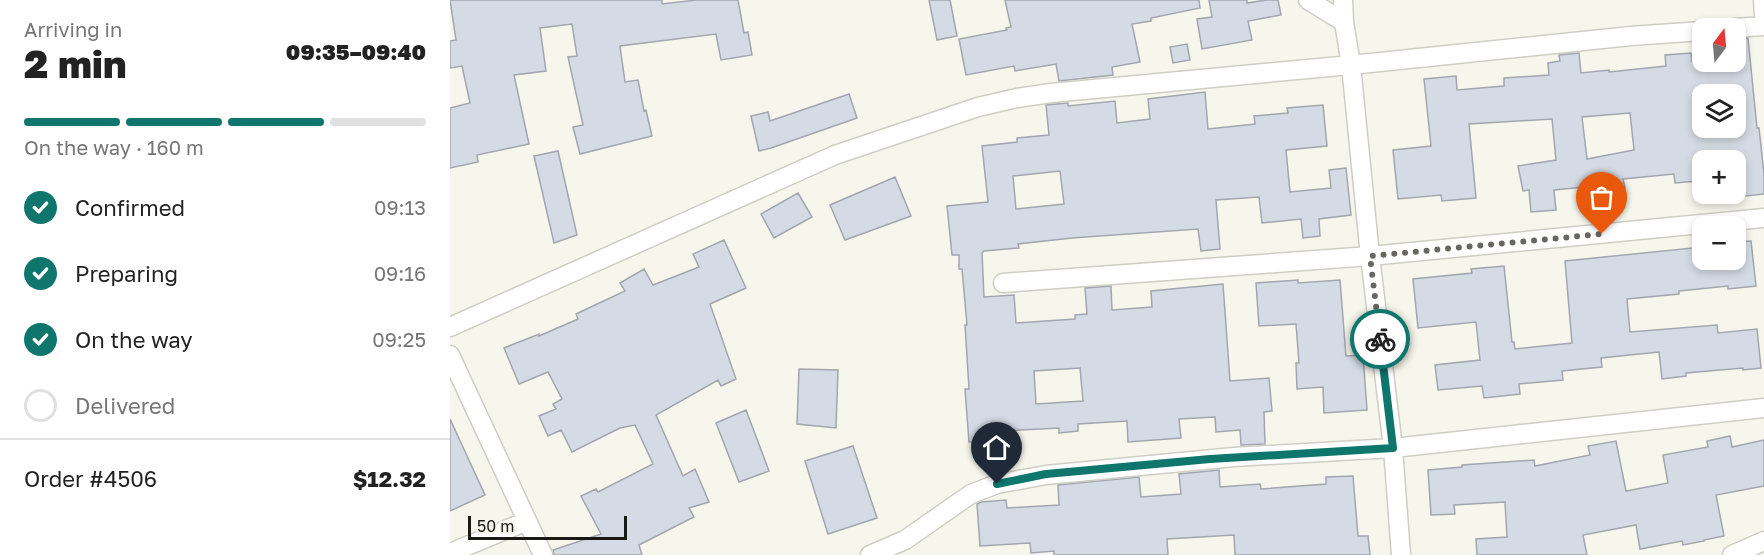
<!DOCTYPE html>
<meta charset="utf-8">
<style>
:root{--surface:#fff;--page:#f2f2f2;--text:#222;--muted:#767676;--line:#e0e0e0;--accent:#0f766e}
body{margin:0;font-family:"Golos Text",sans-serif;background:var(--page);color:var(--text);height:100vh;display:flex;flex-direction:column;font-size:22px;white-space:nowrap}
*{box-sizing:border-box;margin:0}
p{font-size:20px;color:var(--muted)}
.icon{flex:none;width:33px;height:33px;fill:none;stroke:currentColor;stroke-width:2;stroke-linecap:round;stroke-linejoin:round}
.map{position:relative;flex:1;overflow:hidden}
.panel{display:flex;flex-direction:column;background:var(--surface);width:450px}
.panel>*{flex:none}
.needle{width:39px;rotate:16deg}
.buttons{position:absolute;left:1242px;top:18px;display:grid;gap:12px}
.buttons a{display:grid;place-items:center;width:54px;height:54px;border-radius:12px;background:var(--surface);box-shadow:0 3px 9px #0003;font-size:30px}
.scale{position:absolute;left:18px;bottom:15px;width:159px;box-sizing:border-box;padding-left:6px;border:3px solid #191815;border-top:0;font-size:16px;line-height:21px;white-space:nowrap;color:#191815;-webkit-text-stroke:4px #f7f6ec;paint-order:stroke}
.pin{position:absolute;display:grid;place-items:center;width:51px;height:51px;color:#fff;margin:-62px -26px;border-radius:50% 50% 50% 0;rotate:-45deg;box-shadow:0 0 6px #0007}
.pin .icon{rotate:45deg}
.courier{position:absolute;display:grid;place-items:center;width:60px;height:60px;margin:-30px;border:4px solid #0f766e;border-radius:50%;background:#fff;color:#222;box-shadow:0 2px 8px #0007}
.overview em{font-style:normal;font-weight:800}
.overview div{display:flex;flex-direction:column-reverse}
.overview{display:flex;align-items:center;justify-content:space-between;height:102px;padding:0 24px}
h1{font-size:39px;font-weight:800;line-height:45px}
.bar{display:grid;grid-template-columns:repeat(4,1fr);gap:9px 6px;align-content:center;height:72px;padding:0 24px}
.bar i{height:8px;border-radius:4px;background:var(--line)}
.bar .on{background:var(--accent)}
.bar p{grid-column:span 4}
.line{display:flex;align-items:center;gap:15px;padding:0 24px;border-top:2px solid var(--line)}
.line div{flex:1}
ol{padding:0 24px;list-style:none}
li{display:flex;align-items:center;gap:18px;height:66px}
li p{margin-inline-start:auto}
li .icon{padding:6px;border-radius:50%;background:var(--accent);color:#fff;stroke-width:4}
li:last-child{color:var(--muted)}
li i{width:33px;height:33px;border:3px solid var(--line);border-radius:50%}
main{display:flex;flex:1;min-height:0}
.map>svg:first-child{display:block}
</style>
<main>
<section class="panel">
<div class="overview"><div><h1>2 min</h1><p>Arriving in</p></div><em>09:35–09:40</em></div>
<div class="bar"><i class="on"></i><i class="on"></i><i class="on"></i><i></i><p>On the way · 160 m</p></div>
<ol>
<li><svg class="icon" aria-label="check" viewBox="0 0 24 24"><path d="M5 12l5 5 9-10"/></svg>Confirmed<p>09:13</p></li>
<li><svg class="icon" aria-label="check" viewBox="0 0 24 24"><path d="M5 12l5 5 9-10"/></svg>Preparing<p>09:16</p></li>
<li><svg class="icon" aria-label="check" viewBox="0 0 24 24"><path d="M5 12l5 5 9-10"/></svg>On the way<p>09:25</p></li>
<li><i></i>Delivered</li>
</ol>
<div class="line" style="height:78px"><div>Order #4506</div><b>$12.32</b></div>
</section>
<div class="map">
<svg width="1314" height="555" viewBox="0 0 1314 555">
<rect width="100%" height="100%" fill="#f7f6ec"/>
<path fill="#d5dbe4" stroke="#a1a6af" stroke-width="1.5" fill-rule="evenodd" d="M0,0H212V4L246,0H288L294,33L298,32L302,55L271,60L266,34L170,46L175,82L188,80L194,111L196,110L202,136L130,154L123,127L133,125L118,57L127,56L122,24L90,28L96,71L64,75L79,144L27,155L28,162L0,168V108L20,103L12,66L0,68V41L6,40Z
M479,0H500L507,36L487,40Z
M555,0H749L750,8L701,18V21L682,24L690,62L662,67L663,75L609,81L606,64L565,71L564,66L516,75L509,39L557,30L556,28L561,27Z
M759,0H797V3L816,0H828L831,15L798,21L802,40L752,49L747,19L762,17Z
M1298,38L1307,128H1309L1314,174V194L1286,197V160H1247L1249,181L1225,183L1224,174L1173,179L1175,188L1157,191L1156,185L1104,190L1106,210L1081,212L1079,190L1073,191L1068,166L1106,160L1102,119L1019,124L1026,198L992,201L991,195L948,199L943,150L981,146L974,79L1006,76L1007,90L1054,86V78L1099,75L1098,63L1110,61L1109,55L1129,53L1131,73L1159,70V72L1216,66L1215,55L1241,53L1242,62H1286V39ZM1245,94H1286V128H1249ZM1180,113L1184,150L1137,159L1132,117Z
M737,44L740,60L723,63L720,47Z
M755,92L758,129L805,124L804,116L838,113L837,108L873,105L877,146L836,150L840,192L881,188L879,170L896,168L901,215L869,219L870,236L853,238L851,219L812,223L809,197L766,200L770,249L751,251L748,229L622,238L568,244L569,248L534,251L532,253L534,297L564,295L566,323L625,319V315L637,314L635,288L661,286L662,310L702,307L701,291L773,284L780,381L819,378L822,411L814,412L815,444L791,445L790,430L766,432L765,417L729,419L731,438L678,442L677,421L628,424V431L609,433V428L552,431L553,439L519,442L515,389H519L515,325H517L512,269H509V255H502L497,206L538,202L532,146L567,142V138L599,135L596,105L618,103V106L665,101L667,123L700,119L698,99ZM610,171L614,204L566,209L563,176ZM630,368L633,401L586,404L584,371Z
M399,94L407,118L321,148L309,151L301,116L318,112L320,121Z
M108,151L127,235L104,243L84,156Z
M445,177L461,216L395,240L380,205Z
M348,193L362,217L324,238L311,214Z
M274,240L296,288L260,304L286,379L271,386L268,380L206,415L233,476L245,469L259,502L239,508L244,517L189,545L192,555H104L103,550L151,534L131,496L146,489L148,492L203,464L185,425L170,428L122,452L111,430L98,436L89,416L106,409L103,404L112,399L98,372L69,384L54,348L89,334V336L128,319L126,314L175,291L170,283L194,269L203,285L249,267L243,254Z
M1301,241L1306,286L1278,289V286L1229,291V294L1177,299L1180,332L1267,325L1268,333L1307,329L1311,368L1293,370V368L1236,373V376L1212,379L1209,352L1151,358L1152,367L1112,371L1113,380L1069,384L1070,394L1034,398L1032,386L988,390L985,365L1030,360L1026,322L968,328L963,279L1022,273L1021,269L1054,266L1062,342H1064L1065,349L1122,343L1115,261L1252,247V260H1286V242Z
M848,280V283L890,280L896,356L913,355L917,410L874,413L873,387L847,389L846,363H849L846,324L809,326L806,283Z
M349,369L388,370L386,428L347,424Z
M296,410L319,471L289,482L266,423Z
M0,419L35,495L0,511Z
M1280,436L1282,447L1314,440V486L1266,495L1274,536L1254,540V541L1233,545L1232,541L1190,549L1186,525L1133,535L1137,555H1027L1026,539L1057,537L1055,502L1004,505L1005,514L981,515L978,470L1012,467V465L1084,460L1085,466L1140,455L1138,446L1166,441L1176,491L1218,483L1213,455L1258,447L1257,441Z
M403,446L427,518L378,534L355,461Z
M769,470L770,487L810,484L811,489L876,484V477L903,476L908,536H918L920,555H785L784,535L717,539L718,555H604V551L581,553L580,543L530,546L527,504L531,502L556,500L557,508L609,505L608,485L689,477L691,497L731,494L729,474Z"/>
<g fill="none" stroke-linecap="round" stroke-linejoin="round">
<defs>
<path id="street" d="M858,0L894,22L901,65L920,256L943,448L951,555
M893,0L894,22
M1313,0L1314,16
M1284,28L1314,26
M553,283L920,256L1314,218
M0,327L385,155L528,107L567,98L601,93L901,65L1181,36L1252,31
M0,355L93,555
M0,553L77,521
M420,555L455,540L521,494L547,484L596,475L784,457L943,448L1314,408
M1282,555L1314,541"/>
</defs>
<use href="#street" stroke="#cfcec4" stroke-width="21"/>
<use href="#street" stroke="#fff" stroke-width="18"/>
</g>
<g fill="none" stroke-linecap="round" stroke-linejoin="round">
<path stroke="#676660" stroke-width="6" stroke-dasharray="0 10.8" d="M930,339L920,256L1152,234"/>
<path stroke="#0f766e" stroke-width="8" d="M547,484L596,474L760,459L943,448L930,339"/>
</g>
</svg>
<div class="buttons">
<a><svg class="needle" viewBox="-14 -14 28 28"><path d="M0-13l5 13h-10z" fill="#e53935"/><path d="M0 13l5-13h-10z" fill="#767676"/></svg></a>
<a><svg class="icon" aria-label="layers" viewBox="0 0 24 24"><path d="M12 4l9 5-9 5-9-5zM3 14l9 5 9-5"/></svg></a>
<a>+</a>
<a>−</a>
</div>
<div class="scale">50 m</div>
<div class="pin" style="left:1152px;top:234px;background:#ea580c"><svg class="icon" aria-label="bag" viewBox="0 0 24 24"><path d="M5 8h14l-1 12H6zM9 8a3 3 0 0 1 6 0"/></svg></div>
<div class="pin" style="left:547px;top:484px;background:#1f2937"><svg class="icon" aria-label="home" viewBox="0 0 24 24"><path d="M3 11l9-7 9 7M6 9v11h12V9"/></svg></div>
<div class="courier" style="left:930px;top:339px"><svg class="icon" aria-label="bike" viewBox="0 0 24 24"><circle cx="6" cy="16" r="4"/><circle cx="18" cy="16" r="4"/><path d="M6 16l4-8h5l3 8M10 8l3 8H6M13 5h3"/></svg></div>
</div>
</main>
